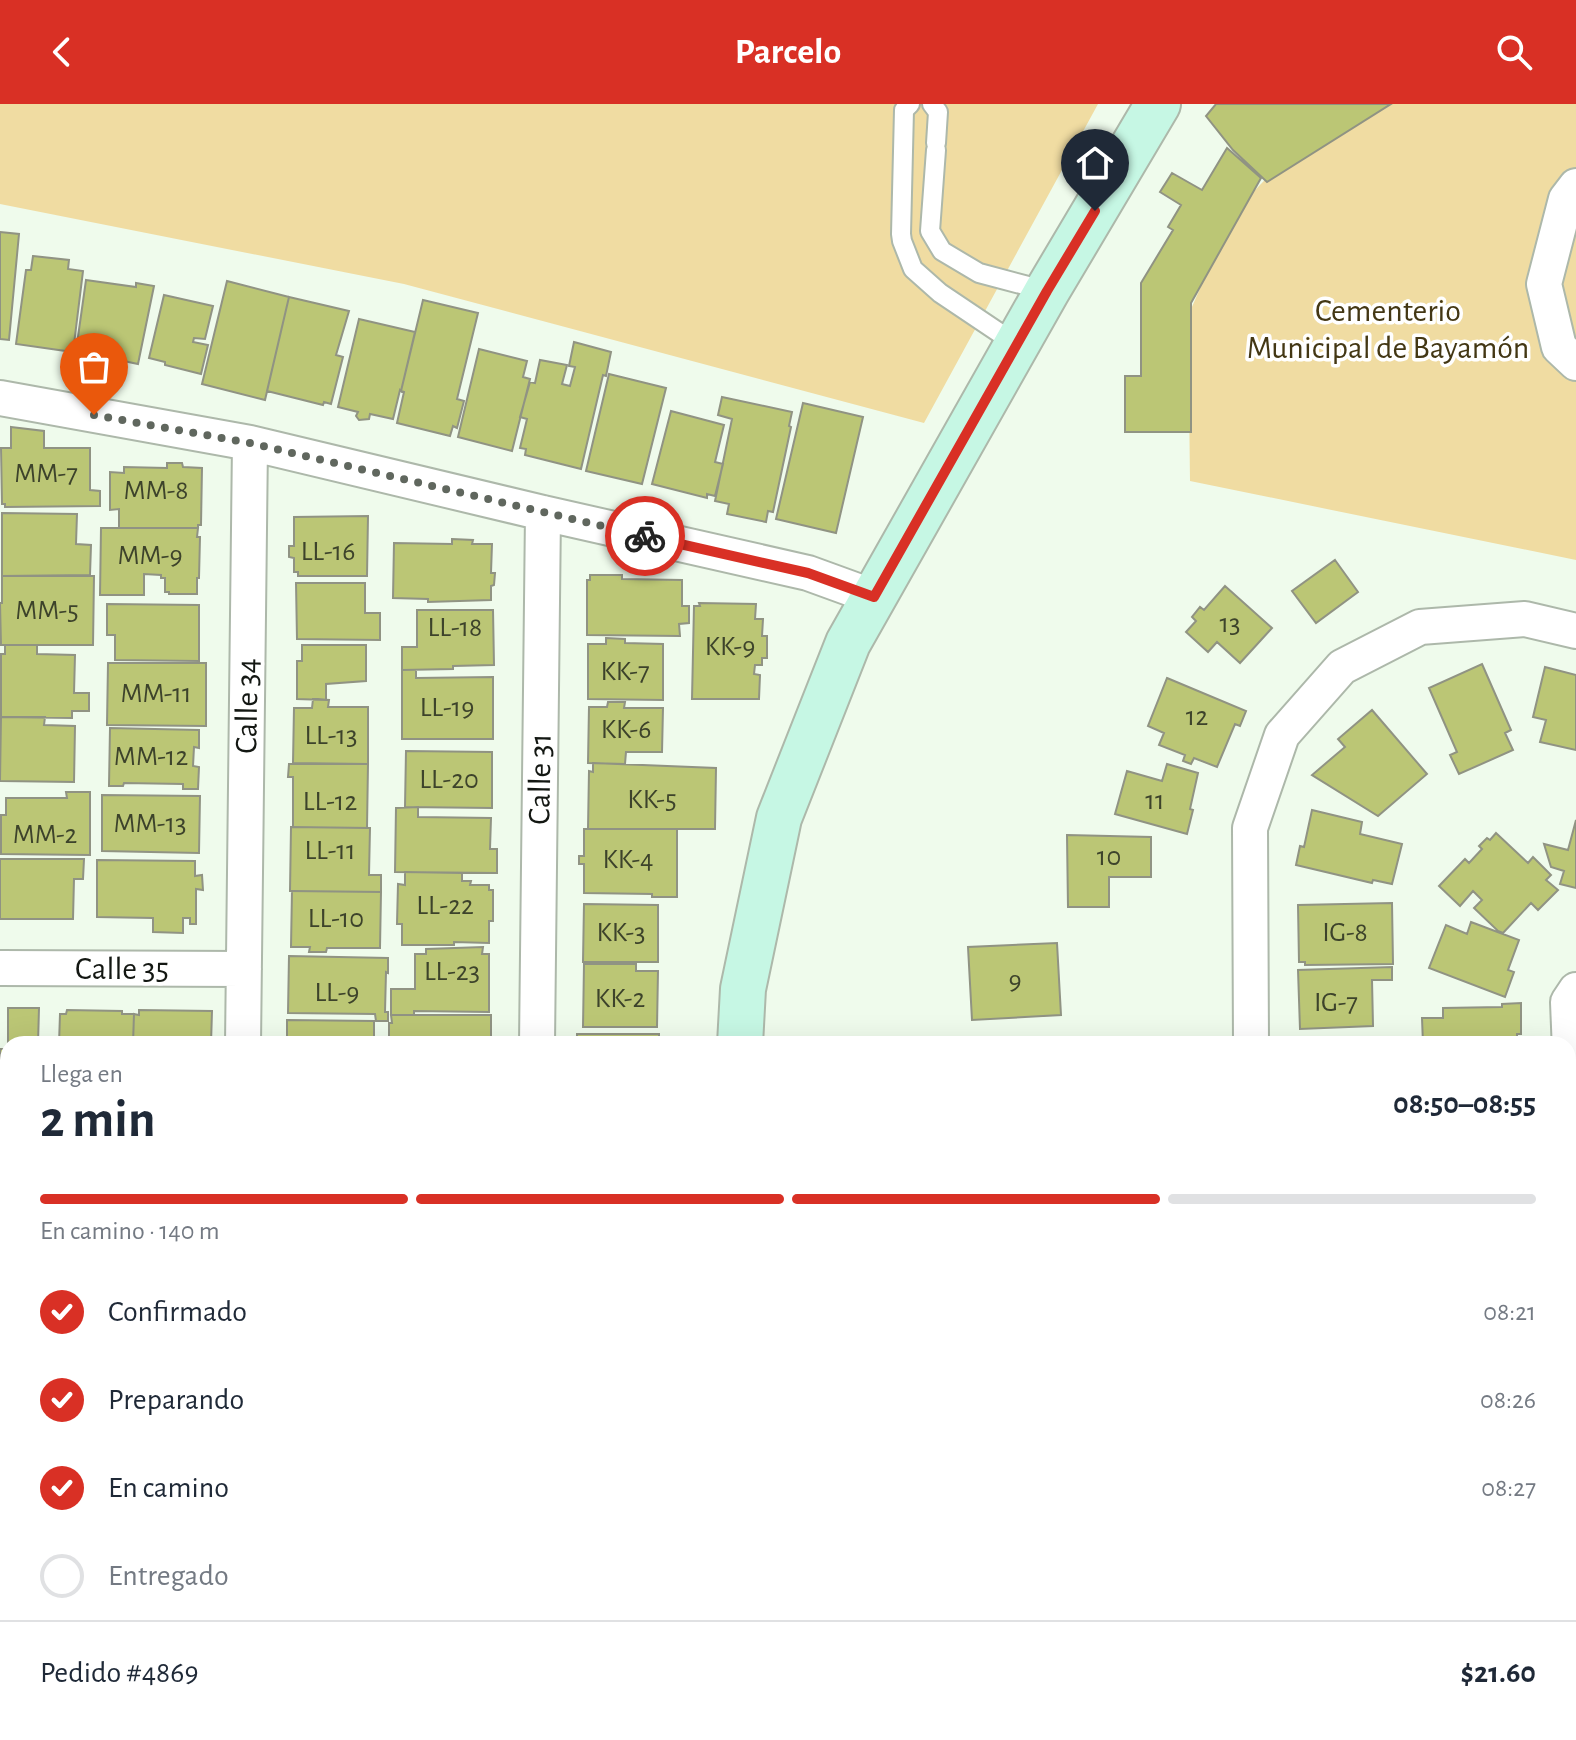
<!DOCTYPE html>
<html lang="es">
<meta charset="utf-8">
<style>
:root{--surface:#fff;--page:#f6f6f7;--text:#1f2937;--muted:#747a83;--line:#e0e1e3;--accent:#d93025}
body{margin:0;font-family:"Alegreya Sans",sans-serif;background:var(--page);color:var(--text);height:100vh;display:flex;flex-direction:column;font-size:30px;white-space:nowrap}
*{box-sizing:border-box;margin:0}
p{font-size:26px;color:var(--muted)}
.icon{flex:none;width:44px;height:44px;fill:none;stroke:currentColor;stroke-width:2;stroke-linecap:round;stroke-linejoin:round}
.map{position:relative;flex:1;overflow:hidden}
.sheet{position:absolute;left:0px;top:932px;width:1576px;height:704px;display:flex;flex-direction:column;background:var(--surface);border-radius:24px 24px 0 0;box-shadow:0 8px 32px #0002}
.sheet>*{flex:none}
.pin{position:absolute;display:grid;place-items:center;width:68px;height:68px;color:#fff;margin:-82px -34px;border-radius:50% 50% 50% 0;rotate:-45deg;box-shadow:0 0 8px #0007}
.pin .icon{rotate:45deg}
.courier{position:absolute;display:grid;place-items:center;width:80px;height:80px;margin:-40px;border:6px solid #d93025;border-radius:50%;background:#fff;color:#222;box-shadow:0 2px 10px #0007}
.headline em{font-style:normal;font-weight:600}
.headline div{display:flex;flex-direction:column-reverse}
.headline{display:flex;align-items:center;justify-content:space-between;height:136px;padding:0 40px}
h1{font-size:52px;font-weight:600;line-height:60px}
.bar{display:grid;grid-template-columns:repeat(4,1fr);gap:12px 8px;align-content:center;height:96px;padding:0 40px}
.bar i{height:10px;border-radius:6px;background:var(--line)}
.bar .active{background:var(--accent)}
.bar p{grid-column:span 4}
.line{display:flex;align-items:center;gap:20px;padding:0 40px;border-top:2px solid var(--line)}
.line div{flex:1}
ol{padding:0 40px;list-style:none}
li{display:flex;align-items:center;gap:24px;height:88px}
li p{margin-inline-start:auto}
li .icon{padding:8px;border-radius:50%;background:var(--accent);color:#fff;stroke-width:4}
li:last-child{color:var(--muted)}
li i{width:44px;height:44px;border:4px solid var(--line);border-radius:50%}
header{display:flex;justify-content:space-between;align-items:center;height:104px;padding:0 40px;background:var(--accent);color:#fff;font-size:36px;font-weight:600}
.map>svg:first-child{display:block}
</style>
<header><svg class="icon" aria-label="back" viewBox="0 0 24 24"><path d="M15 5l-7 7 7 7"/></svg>Parcelo<svg class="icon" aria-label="search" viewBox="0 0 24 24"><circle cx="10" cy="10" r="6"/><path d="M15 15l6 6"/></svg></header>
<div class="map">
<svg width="1576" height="1636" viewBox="0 0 1576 1636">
<rect width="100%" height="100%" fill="#effbec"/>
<path fill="#f0dca2" d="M0,0H1098L924,319L404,180L0,100Z
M1357,0H1576V456L1190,377L1188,212L1233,109L1305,34Z"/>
<path fill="#bbc675" stroke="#909383" stroke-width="2" d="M1216,0H1391L1267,78L1233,46L1206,12Z
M1227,44L1261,74L1191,199V328H1125V272H1141V179L1173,126L1168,123L1181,101L1160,88L1172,69L1202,86Z
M0,128L19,130L9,236L0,235Z
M33,152L69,156L68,165L83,167L73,248L16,240L26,166H31Z
M86,176L136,183V179L154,182L138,260L76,247Z
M227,177L289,193L265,296L202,280Z
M164,191L213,202L205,235L194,234L193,238L208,241L201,270L165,261V258L149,254Z
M289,193L349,207L336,251L343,253L331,300L324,298L323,301L267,287Z
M423,196L478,209L457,295L464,297L457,324L453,322L450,332L397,319L404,288L401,287Z
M359,215L415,228L401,287L400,286L393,315L370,310L369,315L359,316L356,312L358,308L338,303Z
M574,238L611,248L606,272L603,271L581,365L525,351L526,345L520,344L527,315L520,313L530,278L535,279L540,256L567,261L562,280L570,282L575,263L569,262Z
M479,245L527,257L523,273L530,275L512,347L458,333Z
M609,270L666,284L642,380L586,367Z
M722,293L792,308L789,322L791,323L773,408L768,407L766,418L727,410L729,400L715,397L732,315L718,311Z
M803,299L863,313L836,429L776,415Z
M671,307L724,321L715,358L723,360L715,392L707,390V394L652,380Z
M11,323L44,327V344H90V386L100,387V402L5,403V400H2L1,344H11Z
M167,359H182L183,363L202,364L201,421H198V424H119V405L110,406V368L124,369V363L167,364Z
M2,409L77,410L76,440L91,441L90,471L2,472Z
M368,412L367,472H298V468H294V454L289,453V442H294V413Z
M101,424H198L197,433H200L199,474H197V490H169V488H165V474H161V471L144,470V491H100Z
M452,435L473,436L472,440H492L491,469H495L494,481L491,482V496L428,498V495L393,494L394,439L452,440Z
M1335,456L1358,488L1316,519L1292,487Z
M590,471H622V475L682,476V502H689V519L679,520L680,532L587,531V476H590Z
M2,472H94L93,541H1L0,499H2Z
M296,479H365V509H380V536L297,535Z
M1225,482L1272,524L1240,559L1217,538L1208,548L1186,528L1196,517L1192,513L1200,503L1204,506Z
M699,499L756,500L755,515H763L762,532H767V554H762V561H755L754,570L760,571L759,595H692L694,502H700Z
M107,500L199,501V557L115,556V531H107Z
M417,506H493L494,561L453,562V565L402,566V543H417Z
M606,534L625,535V539L663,540V596L588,595V540H606Z
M5,541H37V550L75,551L74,589H89V607H72V614L1,613V550H5Z
M302,541H366V577L326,580V596L297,595V557H302Z
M108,559H206V622L107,621Z
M1482,560L1511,626L1505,629L1513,646L1459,670L1450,651L1457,648L1429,584Z
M1545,563L1576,571V646L1540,638L1546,616L1533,613Z
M402,566H416V574L493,573V635H402Z
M1167,574L1246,607L1240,622L1235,620L1217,663L1194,654L1191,660L1183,657L1185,651L1159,641L1164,629L1148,622Z
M313,595L329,596L328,603H368V660L293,659L294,604H312Z
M608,598H625L624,604H663L662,648H626L625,660L588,659L589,603H607Z
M1372,606L1427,670L1378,712L1312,671L1345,643L1338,635Z
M1,613H45L44,621L75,622L74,678L0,677Z
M110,624L199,626V644L194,643L193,662L199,663L198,685H183V680L124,679L123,682H109Z
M406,647L492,648V704L405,703Z
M593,659L716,664L715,725H588L589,667L593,668Z
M289,660H368L367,724L293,723V673H288Z
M1167,660L1198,669L1190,705L1193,706L1187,730L1115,710L1127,667L1162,677Z
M66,688H90V751L1,750V711H6V694H67Z
M102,691L200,692L199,749L102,747Z
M418,703V713L491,714L490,745H497V769L395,768L396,704Z
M1312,706L1362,718L1360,730L1402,740L1392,780L1373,776L1372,779L1296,761L1300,742L1304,743Z
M1576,716V784L1560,780L1564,767L1551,763L1544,740L1568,746Z
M291,723L370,724L369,771H381V788L290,787Z
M584,725H677V793H652V790L584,789V760H579V752H584Z
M1496,729L1528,759L1533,753L1551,771L1546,776L1558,786L1538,806L1531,799L1503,829L1498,827L1474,804L1482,796L1473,787L1460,802L1439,782L1465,755L1469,759L1482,745L1479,742L1487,734L1490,736Z
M1067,731L1151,733V773H1109V803H1068Z
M0,755H84L83,775H74L73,815H0Z
M97,756L195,757V772L202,771L203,786L196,785V820H190V814H183V829L153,828V814L97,813Z
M405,768L462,769V777H471L470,781H489V786H493V817H489V839L454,838V841H402V820H397L398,780L405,781Z
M292,787L381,788L380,844H327L326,848H309L310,843H291Z
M1392,799L1393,860L1305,861V858H1299L1298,801Z
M584,800L658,801V858H583Z
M1471,818L1519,836L1508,866L1514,868L1505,893L1429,864L1446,821L1467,830Z
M1057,839L1061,911L972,916L968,843Z
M483,843L482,850H489V908L414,907V911H391V885H415V850H426V845Z
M289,852L388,854V869L386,868L385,908H388V917H376L375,910L288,909Z
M584,860H636V867H658L657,923H583Z
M1392,863V876H1372L1373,922L1300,925L1298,866Z
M1521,899V930H1517V940H1423L1422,914H1443V904L1502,903V900Z
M8,904H39L38,940H8Z
M67,906L122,907V910H134L133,940H59L60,910H66Z
M139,906L212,907L211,940H133L134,910L139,911Z
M391,911H491V940H389V919H392Z
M287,916L374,917V940H287Z
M577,930H659V940H577Z
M0,945H8V994H0Z
M1570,1146L1576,1156L1575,1265L1568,1254V1147Z
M1576,1378V1427L1568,1414V1383Z
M1568,1440L1576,1453V1467L1568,1472Z
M2,1496L8,1503V1578L0,1585V1498Z
M1576,1503V1562L1568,1550V1508Z
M1568,1550L1576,1562V1634L1572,1636H1533L1528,1628H1568Z
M8,1578V1628H40L30,1636H0V1585Z
M60,1628H109L116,1636H51Z
M326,1628H330L336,1636H316Z
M398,1628H492V1636H398Z
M583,1628H662V1636H569H576V1632H583Z
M1033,1628H1145L1146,1636H1033Z
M1329,1628H1389L1377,1636H1334Z
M1391,1628H1398L1405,1636H1379Z
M1440,1628H1528L1533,1636H1445Z"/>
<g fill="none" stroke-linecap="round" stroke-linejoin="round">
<defs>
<path id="lane" d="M910,0L904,6L901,130L902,137L913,165L940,189L1016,240
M932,0L938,8L936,39
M936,46L930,127L942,147L979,169L1047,187"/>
<path id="street" d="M1576,82L1566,95L1544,180L1559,243L1576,259
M0,294L250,339L543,409L808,469L874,493
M0,864L244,865
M1576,886L1568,898L1574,1046L1576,1050
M243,940L250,339
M537,940L543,409
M1251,940L1250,724L1282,631L1342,563L1420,523L1525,515L1576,527
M1568,1326L1576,1321
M0,1417L8,1426
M177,1628L184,1636
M1266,1628V1636
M533,1636V1628"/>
<path id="secondary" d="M740,940L743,885L779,714L848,539L1047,187L1158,0
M726,1636V1628"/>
</defs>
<use href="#lane" stroke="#adb8aa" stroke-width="22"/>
<use href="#street" stroke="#adb8aa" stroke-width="38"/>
<use href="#secondary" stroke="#adb8aa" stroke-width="48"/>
<use href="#lane" stroke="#fff" stroke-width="18"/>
<use href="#street" stroke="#fff" stroke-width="34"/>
<use href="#secondary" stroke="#c6f7e4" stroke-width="44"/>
</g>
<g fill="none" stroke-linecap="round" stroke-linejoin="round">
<path stroke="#60675e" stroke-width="8" stroke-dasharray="0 14.4" d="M94,311L250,339L645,432"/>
<path stroke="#d93025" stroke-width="10" d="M645,432L808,469L874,493L1047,187L1095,107"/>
</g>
<g text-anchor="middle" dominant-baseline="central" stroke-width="7" stroke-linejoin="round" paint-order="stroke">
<g font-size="28" fill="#3d432b">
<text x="46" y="370">MM-7</text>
<text x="156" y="387">MM-8</text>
<text x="328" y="448">LL-16</text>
<text x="150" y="452">MM-9</text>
<text x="47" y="507">MM-5</text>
<text x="1230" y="520">13</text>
<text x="455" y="524">LL-18</text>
<text x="730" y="543">KK-9</text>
<text x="625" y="568">KK-7</text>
<text x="156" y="590">MM-11</text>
<text x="447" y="604">LL-19</text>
<text x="1197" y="613">12</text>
<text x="626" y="626">KK-6</text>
<text x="331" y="632">LL-13</text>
<text x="151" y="653">MM-12</text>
<text x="449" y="676">LL-20</text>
<text x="652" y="696">KK-5</text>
<text x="1155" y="697">11</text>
<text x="330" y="698">LL-12</text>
<text x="150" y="720">MM-13</text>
<text x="45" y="731">MM-2</text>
<text x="330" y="747">LL-11</text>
<text x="1109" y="753">10</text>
<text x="628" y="756">KK-4</text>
<text x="445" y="802">LL-22</text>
<text x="336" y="815">LL-10</text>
<text x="621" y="829">KK-3</text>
<text x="1345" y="829">IG-8</text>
<text x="452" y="868">LL-23</text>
<text x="1015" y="877">9</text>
<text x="337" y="889">LL-9</text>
<text x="620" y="895">KK-2</text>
<text x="1336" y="899">IG-7</text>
</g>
<g font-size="32" fill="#433714" stroke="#fff">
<text x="1388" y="207">Cementerio<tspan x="1388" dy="37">Municipal de Bayamón</tspan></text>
</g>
<g font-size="32" fill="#131712" stroke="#fff">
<text transform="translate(247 602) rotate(-89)">Calle 34</text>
<text transform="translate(540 675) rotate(-89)">Calle 31</text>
<text x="122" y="865">Calle 35</text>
</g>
</g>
</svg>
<div class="pin" style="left:94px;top:311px;background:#ea580c"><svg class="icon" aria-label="bag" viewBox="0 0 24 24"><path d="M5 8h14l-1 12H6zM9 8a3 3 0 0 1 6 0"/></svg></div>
<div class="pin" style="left:1095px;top:107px;background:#1f2937"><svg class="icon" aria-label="home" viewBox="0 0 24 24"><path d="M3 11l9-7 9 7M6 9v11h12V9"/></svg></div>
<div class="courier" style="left:645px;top:432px"><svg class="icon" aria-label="bike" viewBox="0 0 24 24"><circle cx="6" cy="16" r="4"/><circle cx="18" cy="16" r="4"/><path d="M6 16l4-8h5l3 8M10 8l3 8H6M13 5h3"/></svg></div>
<section class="sheet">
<div class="headline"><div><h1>2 min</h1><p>Llega en</p></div><em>08:50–08:55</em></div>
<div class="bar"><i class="active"></i><i class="active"></i><i class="active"></i><i></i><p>En camino · 140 m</p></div>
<ol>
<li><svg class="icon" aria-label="check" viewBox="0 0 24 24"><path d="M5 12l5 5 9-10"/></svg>Confirmado<p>08:21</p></li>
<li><svg class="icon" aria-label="check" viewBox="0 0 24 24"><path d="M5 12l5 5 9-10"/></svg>Preparando<p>08:26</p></li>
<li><svg class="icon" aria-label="check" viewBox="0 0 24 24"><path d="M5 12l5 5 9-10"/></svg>En camino<p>08:27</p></li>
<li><i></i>Entregado</li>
</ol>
<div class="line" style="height:104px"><div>Pedido #4869</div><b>$21.60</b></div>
</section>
</div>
